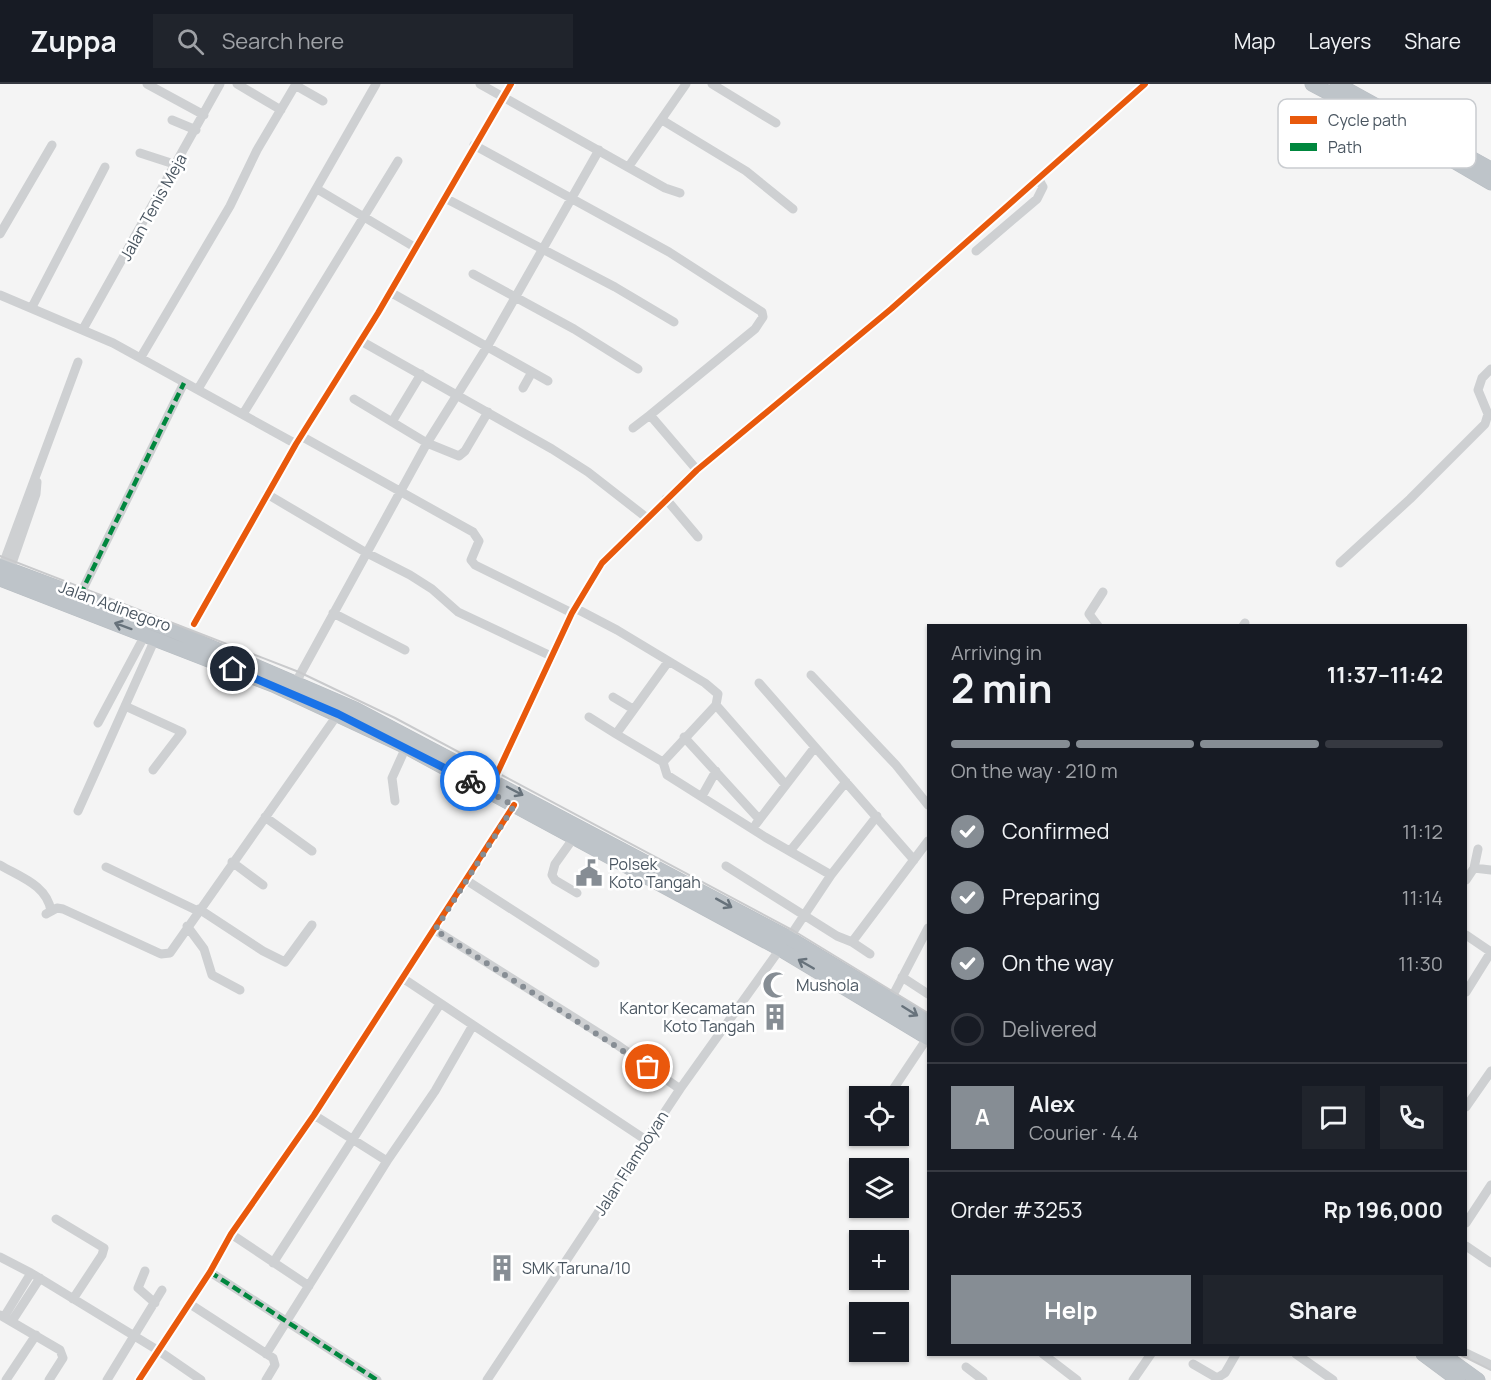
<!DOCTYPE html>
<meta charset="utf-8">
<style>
:root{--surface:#171b24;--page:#20242c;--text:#f1f3f6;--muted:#9ea1a6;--line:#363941;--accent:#868d94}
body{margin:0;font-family:Manrope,sans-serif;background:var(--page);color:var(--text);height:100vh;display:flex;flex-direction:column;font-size:22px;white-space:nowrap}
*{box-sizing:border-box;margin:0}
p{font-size:20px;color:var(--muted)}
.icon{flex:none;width:33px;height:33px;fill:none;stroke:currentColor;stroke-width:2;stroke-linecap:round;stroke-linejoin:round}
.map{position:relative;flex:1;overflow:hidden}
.drawer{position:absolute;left:927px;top:540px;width:540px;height:732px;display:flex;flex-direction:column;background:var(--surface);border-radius:0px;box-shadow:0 2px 4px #0004}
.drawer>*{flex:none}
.fabs{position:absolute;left:849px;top:1002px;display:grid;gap:12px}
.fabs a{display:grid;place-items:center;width:60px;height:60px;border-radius:0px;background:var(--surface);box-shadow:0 2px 4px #0004;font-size:30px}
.pin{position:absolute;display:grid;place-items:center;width:51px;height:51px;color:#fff;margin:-26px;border:3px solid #fff;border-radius:50%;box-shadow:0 2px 6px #0007}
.courier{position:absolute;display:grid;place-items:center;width:60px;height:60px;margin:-30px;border:4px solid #1a73e8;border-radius:50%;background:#fff;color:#222;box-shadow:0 2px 8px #0007}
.summary em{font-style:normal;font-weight:700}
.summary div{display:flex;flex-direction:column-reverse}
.summary{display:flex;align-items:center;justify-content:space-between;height:102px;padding:0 24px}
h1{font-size:39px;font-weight:700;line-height:45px}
.bar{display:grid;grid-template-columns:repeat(4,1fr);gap:9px 6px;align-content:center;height:72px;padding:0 24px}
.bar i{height:8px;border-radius:4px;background:var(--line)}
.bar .on{background:var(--accent)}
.bar p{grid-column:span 4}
.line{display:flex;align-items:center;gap:15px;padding:0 24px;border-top:2px solid var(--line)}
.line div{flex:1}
.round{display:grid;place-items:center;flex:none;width:63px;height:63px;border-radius:0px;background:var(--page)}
ol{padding:0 24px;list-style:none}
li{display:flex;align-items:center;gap:18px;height:66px}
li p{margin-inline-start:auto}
li .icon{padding:6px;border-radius:50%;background:var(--accent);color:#fff;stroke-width:4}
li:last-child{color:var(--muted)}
li i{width:33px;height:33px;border:3px solid var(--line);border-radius:50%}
.primary-button{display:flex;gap:12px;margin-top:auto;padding:12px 24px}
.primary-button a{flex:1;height:69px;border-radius:0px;background:var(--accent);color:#fff;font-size:24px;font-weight:700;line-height:69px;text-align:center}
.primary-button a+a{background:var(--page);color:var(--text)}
header{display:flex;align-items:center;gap:36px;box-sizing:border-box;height:84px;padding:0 30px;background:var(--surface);border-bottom:2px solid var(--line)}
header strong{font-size:28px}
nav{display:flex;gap:33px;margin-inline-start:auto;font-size:21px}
.search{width:420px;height:54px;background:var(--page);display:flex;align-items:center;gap:15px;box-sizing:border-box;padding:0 21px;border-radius:0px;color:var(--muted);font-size:22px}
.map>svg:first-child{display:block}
</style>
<header>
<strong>Zuppa</strong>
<div class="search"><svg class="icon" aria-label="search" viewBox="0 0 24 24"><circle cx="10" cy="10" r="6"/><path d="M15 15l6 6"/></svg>Search here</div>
<nav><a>Map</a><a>Layers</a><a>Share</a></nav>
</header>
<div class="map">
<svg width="1491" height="1296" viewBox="0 0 1491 1296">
<rect width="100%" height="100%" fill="#f4f4f4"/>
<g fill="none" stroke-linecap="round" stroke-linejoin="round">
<defs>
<path id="highway" d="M1312,0L1414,54L1491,99
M1337,0L1491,85
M0,482L174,547L355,625L789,854L928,938
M0,495L273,601L406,663L780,865L928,954
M1423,1270L1458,1296
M1442,1270L1478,1296"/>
</defs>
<use href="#highway" stroke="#b9bec3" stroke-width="15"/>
<path stroke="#ced0d2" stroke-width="9" d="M147,0L204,31
M237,0L281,26
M480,0L665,104L680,109
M712,0L776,39
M295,1L323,17
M172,36L196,46
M662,36L746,87L793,125
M474,61L669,168L762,228L763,233L755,245L650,331
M140,69L177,81
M629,82L686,0
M317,105L416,164
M445,114L615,203L674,238
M0,150L52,61
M976,167L1037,115L1043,103L1038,94
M473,190L574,245L638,285
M390,208L548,297
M0,211L113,259L296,360
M32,223L105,83
M83,245L220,0
M361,257L552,365L588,388L647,434
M141,273L230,122L257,66L296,0
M523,304L532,288
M198,305L280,168L376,0
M354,315L427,359L459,372L465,367L488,328
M243,330L398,77
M392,338L421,290
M633,344L650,331L697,386
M301,352L473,448L479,457L471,476L475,481L572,529
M267,410L365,468L410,491L432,505L458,528L551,572
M666,415L698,453
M1340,479L1410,415L1485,340L1488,330L1478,306L1482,294L1491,285
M2,483L78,278
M10,485L36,410L37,398
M80,511L184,299
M575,524L617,546L705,599L718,610L716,621L663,678L667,691L765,753L831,791
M333,529L405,566
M194,540L296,360L378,229L511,0
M1098,542L1089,530L1103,508
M1243,542L1245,539
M811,591L896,681L928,721
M296,598L427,359L487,263L599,66
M759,599L914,776
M613,613L633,625
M716,621L785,700
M125,622L182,648L153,686
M589,633L616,650
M98,639L145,551
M684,653L759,735
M663,678L616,650L668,578
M494,696L572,529L602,479L697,386L891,225L1145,0
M702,712L716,687
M395,717L392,694L406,663
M78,727L155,555
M265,733L312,767
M756,740L815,663
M575,752L555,780L552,791L555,796L577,809
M790,767L846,698
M232,778L263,801
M0,781C20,793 47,801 51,827
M726,782L837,852L852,858L928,757
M106,783L198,827
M1474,784L1491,786
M466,796L595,879
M1466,796L1474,784L1478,765
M199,825L263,867L285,878L312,841
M46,830L57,824L63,825L161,870L170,869L338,630
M187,842L204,865L212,891L240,906
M435,846L616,960L680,1005
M1466,851L1491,868
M789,854L831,791L877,732
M852,858L870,870
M902,893L928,910
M1466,908L1491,868
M891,915L928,844
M473,941L646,1056
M894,1004L928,953
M1466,1023L1491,987
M314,1031L387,1077
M56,1135L104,1164L102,1171L73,1215
M1466,1139L1491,1101
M231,1150L309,1202
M1466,1162L1491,1179
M0,1173L31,1189L159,1267L201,1296
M273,1179L440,920
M145,1187L138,1204L155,1219
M210,1188L377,1296
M190,1220L273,1274L275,1281L266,1296
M0,1231L60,1266L63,1274L49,1296
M4,1233L31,1189
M12,1237L40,1194
M1466,1269L1491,1281
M266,1270L387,1077L435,1007L473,941L404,895
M1043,1270L1077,1296
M1296,1270L1333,1296
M1193,1280L1217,1294L1225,1289L1236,1270
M966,1283L983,1296
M6,1296L36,1251
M107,1296L162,1206
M139,1296L210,1188L231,1150L314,1031L514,721
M487,1296L680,1005L780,865
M1133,1296L1151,1270"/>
<use href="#highway" stroke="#bec4c9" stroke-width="14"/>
<path stroke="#c9cacc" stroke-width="2" d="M0,472L299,588L395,634L794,847L928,929
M1459,1270L1491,1286"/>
<path stroke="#00873e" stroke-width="4.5" stroke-dasharray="9 4.5" stroke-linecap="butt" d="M80,511L184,299
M210,1188L377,1296"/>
<defs>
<path id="cycleway" d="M194,540L296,360L378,229L511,0
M494,696L572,529L602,479L697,386L891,225L1145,0
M139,1296L210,1188L231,1150L314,1031L514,721"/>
</defs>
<use href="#cycleway" stroke="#fff" stroke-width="10"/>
<use href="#cycleway" stroke="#e8590c" stroke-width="6"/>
</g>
<defs><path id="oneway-shaft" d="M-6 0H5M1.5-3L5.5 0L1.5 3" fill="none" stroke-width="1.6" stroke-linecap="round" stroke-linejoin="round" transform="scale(1.5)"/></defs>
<g stroke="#67727b">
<use href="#oneway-shaft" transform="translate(123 542) rotate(-160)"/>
<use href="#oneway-shaft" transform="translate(515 707) rotate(28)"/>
<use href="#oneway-shaft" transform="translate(724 819) rotate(29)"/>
<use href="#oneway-shaft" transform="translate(806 880) rotate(-150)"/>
<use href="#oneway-shaft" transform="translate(910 927) rotate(32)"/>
</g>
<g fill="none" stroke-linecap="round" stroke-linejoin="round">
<path stroke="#868d94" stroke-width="6" stroke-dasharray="0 10.8" d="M470,697L514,722L435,846L648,983"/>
<path stroke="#1a73e8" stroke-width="8" d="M233,585L338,630L470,697"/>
</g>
<defs>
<symbol id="civic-bare" viewBox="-9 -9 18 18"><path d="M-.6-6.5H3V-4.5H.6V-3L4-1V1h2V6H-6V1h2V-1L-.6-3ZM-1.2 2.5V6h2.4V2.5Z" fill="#868d94" stroke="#fff" stroke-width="2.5" paint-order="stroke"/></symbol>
<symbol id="mosque-bare" viewBox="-9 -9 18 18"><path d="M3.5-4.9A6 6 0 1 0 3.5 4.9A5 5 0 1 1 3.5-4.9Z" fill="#868d94" stroke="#fff" stroke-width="2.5" paint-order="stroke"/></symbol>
<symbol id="building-bare" viewBox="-9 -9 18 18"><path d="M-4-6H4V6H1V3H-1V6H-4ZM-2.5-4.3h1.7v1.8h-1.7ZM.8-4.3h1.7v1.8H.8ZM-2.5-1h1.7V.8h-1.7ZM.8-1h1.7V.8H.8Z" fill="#868d94" stroke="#fff" stroke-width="2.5" paint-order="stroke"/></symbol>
</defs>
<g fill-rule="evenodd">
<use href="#civic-bare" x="570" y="770" width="38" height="38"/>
<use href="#mosque-bare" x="757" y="882" width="38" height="38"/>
<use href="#building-bare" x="756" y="914" width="38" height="38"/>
<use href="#building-bare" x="483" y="1165" width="38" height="38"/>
</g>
<g text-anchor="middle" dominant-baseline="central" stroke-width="5" stroke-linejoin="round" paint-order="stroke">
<g font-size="16" fill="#4a5661" stroke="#fff">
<text transform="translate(153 123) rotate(-61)">Jalan Tenis Meja</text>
<text transform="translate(115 522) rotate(20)">Jalan Adinegoro</text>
<text transform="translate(631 1079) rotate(-57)">Jalan Flamboyan</text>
</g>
<g font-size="16" fill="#4a5661" stroke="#fff" text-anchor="start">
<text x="609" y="780">Polsek<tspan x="609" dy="18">Koto Tangah</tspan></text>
<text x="796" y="901">Mushola</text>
<text x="755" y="924" text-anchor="end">Kantor Kecamatan<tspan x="755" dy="18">Koto Tangah</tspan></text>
<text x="522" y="1184">SMK Taruna/10</text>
</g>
</g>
<rect x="1278" y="15" width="198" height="69" rx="9" fill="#fff" stroke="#c9ccd0" stroke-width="1.5"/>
<rect x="1290" y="32" width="27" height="8" fill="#e8590c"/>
<rect x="1290" y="59" width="27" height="8" fill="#00873e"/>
<g font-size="16" fill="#4a5661">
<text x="1328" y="42">Cycle path</text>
<text x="1328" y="69">Path</text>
</g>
</svg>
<div class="fabs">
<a><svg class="icon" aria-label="locate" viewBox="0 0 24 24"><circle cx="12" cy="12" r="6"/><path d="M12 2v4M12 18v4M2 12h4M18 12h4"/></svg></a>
<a><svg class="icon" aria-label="layers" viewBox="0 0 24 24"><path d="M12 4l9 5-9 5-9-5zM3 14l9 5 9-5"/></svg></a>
<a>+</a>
<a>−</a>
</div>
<div class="pin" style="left:648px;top:983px;background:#ea580c"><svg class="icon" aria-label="bag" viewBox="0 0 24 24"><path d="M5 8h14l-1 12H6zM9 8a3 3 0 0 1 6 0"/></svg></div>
<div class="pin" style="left:233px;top:585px;background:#1f2937"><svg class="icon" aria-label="home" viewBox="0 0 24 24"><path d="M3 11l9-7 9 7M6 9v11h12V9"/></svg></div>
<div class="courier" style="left:470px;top:697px"><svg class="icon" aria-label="bike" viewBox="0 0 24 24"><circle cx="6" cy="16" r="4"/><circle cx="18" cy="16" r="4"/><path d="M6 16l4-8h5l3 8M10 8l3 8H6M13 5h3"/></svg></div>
<section class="drawer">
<div class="summary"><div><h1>2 min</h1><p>Arriving in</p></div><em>11:37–11:42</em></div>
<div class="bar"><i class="on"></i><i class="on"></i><i class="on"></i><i></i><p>On the way · 210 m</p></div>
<ol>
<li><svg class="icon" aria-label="check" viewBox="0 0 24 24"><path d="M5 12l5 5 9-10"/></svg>Confirmed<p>11:12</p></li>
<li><svg class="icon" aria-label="check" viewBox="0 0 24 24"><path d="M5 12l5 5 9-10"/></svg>Preparing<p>11:14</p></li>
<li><svg class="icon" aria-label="check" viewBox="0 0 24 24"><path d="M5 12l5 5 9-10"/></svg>On the way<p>11:30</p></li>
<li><i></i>Delivered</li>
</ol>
<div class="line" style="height:108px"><b class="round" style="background:var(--accent);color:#fff">A</b><div><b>Alex</b><p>Courier · 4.4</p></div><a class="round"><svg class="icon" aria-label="chat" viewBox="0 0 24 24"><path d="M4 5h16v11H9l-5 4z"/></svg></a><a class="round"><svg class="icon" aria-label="phone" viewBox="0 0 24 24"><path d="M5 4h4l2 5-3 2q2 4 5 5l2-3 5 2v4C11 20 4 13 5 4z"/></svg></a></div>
<div class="line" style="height:78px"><div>Order #3253</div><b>Rp 196,000</b></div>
<div class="primary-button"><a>Help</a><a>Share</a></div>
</section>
</div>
